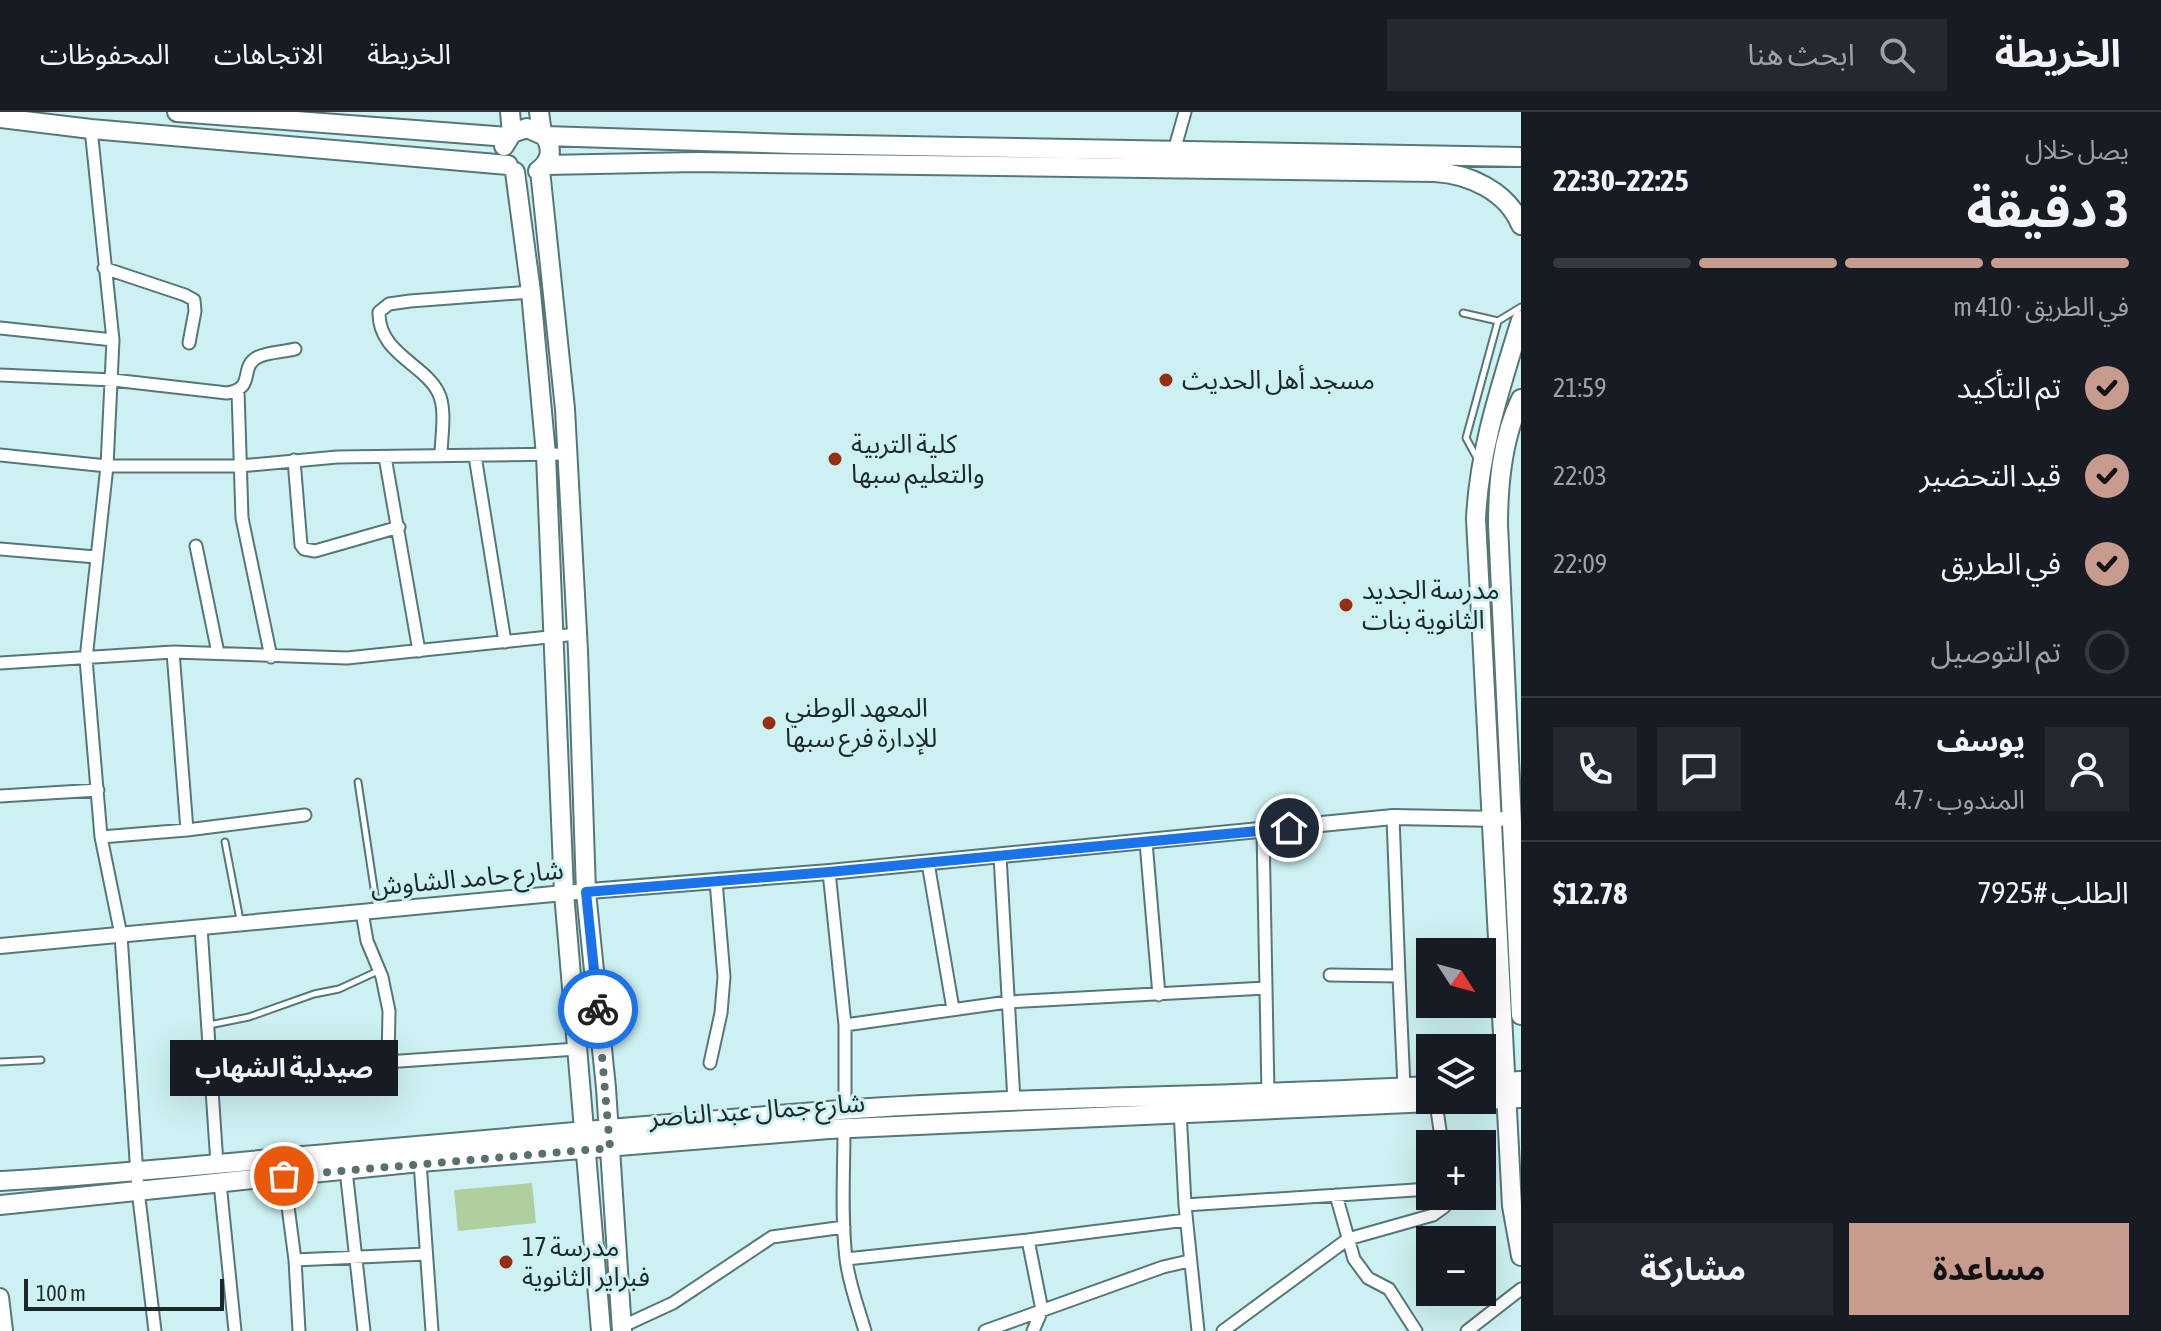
<!DOCTYPE html>
<html lang="ar">
<meta charset="utf-8">
<style>
:root{--surface:#171b24;--page:#242831;--text:#f1f3f6;--muted:#9ea1a6;--line:#363941;--accent:#c89b8f}
body{margin:0;font-family:"Asap Condensed","Noto Sans Arabic",sans-serif;background:var(--page);color:var(--text);direction:rtl;height:100vh;display:flex;flex-direction:column;font-size:30px;white-space:nowrap}
*{box-sizing:border-box;margin:0}
p{font-size:26px;color:var(--muted)}
.icon{flex:none;width:44px;height:44px;fill:none;stroke:currentColor;stroke-width:2;stroke-linecap:round;stroke-linejoin:round}
.map{position:relative;flex:1;overflow:hidden;direction:ltr}
.panel{display:flex;flex-direction:column;background:var(--surface);width:640px}
.panel>*{flex:none}
.needle{width:52px;rotate:126deg}
.controls{position:absolute;left:1416px;top:826px;display:grid;gap:16px}
.controls a{display:grid;place-items:center;width:80px;height:80px;border-radius:0px;background:var(--surface);box-shadow:0 8px 32px #0002;font-size:40px}
.scale{position:absolute;left:24px;bottom:20px;width:200px;box-sizing:border-box;padding-left:8px;border:4px solid #1c292a;border-top:0;font-size:22px;line-height:28px;white-space:nowrap;color:#1c292a;-webkit-text-stroke:6px #cdf1f2;paint-order:stroke}
.pin{position:absolute;display:grid;place-items:center;width:68px;height:68px;color:#fff;margin:-34px;border:4px solid #fff;border-radius:50%;box-shadow:0 2px 8px #0007}
.courier{position:absolute;display:grid;place-items:center;width:80px;height:80px;margin:-40px;border:6px solid #1a73e8;border-radius:50%;background:#fff;color:#222;box-shadow:0 2px 10px #0007}
.bubble{position:absolute;height:56px;border-radius:0px;background:var(--surface);box-shadow:0 8px 32px #0002;font-size:26px;font-weight:700;line-height:56px;text-align:center;direction:rtl}
.head em{font-style:normal;font-weight:700}
.head div{display:flex;flex-direction:column-reverse}
.head{display:flex;align-items:center;justify-content:space-between;height:136px;padding:0 32px}
h1{font-size:52px;font-weight:700;line-height:60px}
.bar{display:grid;grid-template-columns:repeat(4,1fr);gap:12px 8px;align-content:center;height:96px;padding:0 32px}
.bar i{height:10px;border-radius:6px;background:var(--line)}
.bar .selected{background:var(--accent)}
.bar p{grid-column:span 4}
.line{display:flex;align-items:center;gap:20px;padding:0 32px;border-top:2px solid var(--line)}
.line div{flex:1}
.round{display:grid;place-items:center;flex:none;width:84px;height:84px;border-radius:0px;background:var(--page)}
ol{padding:0 32px;list-style:none}
li{display:flex;align-items:center;gap:24px;height:88px}
li p{margin-inline-start:auto}
li .icon{padding:8px;border-radius:50%;background:var(--accent);color:#111;stroke-width:4}
li:last-child{color:var(--muted)}
li i{width:44px;height:44px;border:4px solid var(--line);border-radius:50%}
.cta{display:flex;gap:16px;margin-top:auto;padding:16px 32px}
.cta a{flex:1;height:92px;border-radius:0px;background:var(--accent);color:#111;font-size:32px;font-weight:700;line-height:92px;text-align:center}
.cta a+a{background:var(--page);color:var(--text)}
header{display:flex;align-items:center;gap:48px;box-sizing:border-box;height:112px;padding:0 40px;background:var(--surface);border-bottom:2px solid var(--line)}
header strong{font-size:38px}
nav{display:flex;gap:44px;margin-inline-start:auto;font-size:28px}
.search{width:560px;height:72px;background:var(--page);display:flex;align-items:center;gap:20px;box-sizing:border-box;padding:0 28px;border-radius:0px;color:var(--muted);font-size:30px}
main{display:flex;flex:1;min-height:0}
.map>svg:first-child{display:block}
</style>
<header>
<strong>الخريطة</strong>
<div class="search"><svg class="icon" aria-label="search" viewBox="0 0 24 24"><circle cx="10" cy="10" r="6"/><path d="M15 15l6 6"/></svg>ابحث هنا</div>
<nav><a>الخريطة</a><a>الاتجاهات</a><a>المحفوظات</a></nav>
</header>
<main>
<section class="panel">
<div class="head"><div><h1>3 دقيقة</h1><p>يصل خلال</p></div><em>22:25–22:30</em></div>
<div class="bar"><i class="selected"></i><i class="selected"></i><i class="selected"></i><i></i><p>في الطريق · 410 m</p></div>
<ol>
<li><svg class="icon" aria-label="check" viewBox="0 0 24 24"><path d="M5 12l5 5 9-10"/></svg>تم التأكيد<p>21:59</p></li>
<li><svg class="icon" aria-label="check" viewBox="0 0 24 24"><path d="M5 12l5 5 9-10"/></svg>قيد التحضير<p>22:03</p></li>
<li><svg class="icon" aria-label="check" viewBox="0 0 24 24"><path d="M5 12l5 5 9-10"/></svg>في الطريق<p>22:09</p></li>
<li><i></i>تم التوصيل</li>
</ol>
<div class="line" style="height:144px"><a class="round"><svg class="icon" aria-label="person" viewBox="0 0 24 24"><circle cx="12" cy="8" r="4"/><path d="M4 21q1-7 8-7t8 7"/></svg></a><div><b>يوسف</b><p>المندوب · 4.7</p></div><a class="round"><svg class="icon" aria-label="chat" viewBox="0 0 24 24"><path d="M4 5h16v11H9l-5 4z"/></svg></a><a class="round"><svg class="icon" aria-label="phone" viewBox="0 0 24 24"><path d="M5 4h4l2 5-3 2q2 4 5 5l2-3 5 2v4C11 20 4 13 5 4z"/></svg></a></div>
<div class="line" style="height:104px"><div>الطلب #7925</div><b>$12.78</b></div>
<div class="cta"><a>مساعدة</a><a>مشاركة</a></div>
</section>
<div class="map">
<svg width="1521" height="1219" viewBox="0 0 1521 1219">
<rect width="100%" height="100%" fill="#cdf1f2"/>
<path fill="#b1ce9e" d="M532,1071L536,1111L458,1119L454,1078Z"/>
<g fill="none" stroke-linecap="round" stroke-linejoin="round">
<defs>
<path id="service" d="M1463,201L1498,209
M1477,346L1466,326L1498,209L1521,195
M358,670L377,796
M225,730L240,808
M209,913L249,905L314,882L339,877L378,859
M0,950L41,948"/>
<path id="minor" d="M91,17L113,228L107,354L86,547L101,725L121,823L138,1078L155,1219
M1174,39L1185,0
M104,156L185,183L194,188L195,199L189,231
M0,216L113,228
M0,263L113,268L227,281C257,276 238,255 258,245C268,240 284,240 295,237
M238,279L242,406L271,545
M0,343L107,354H240L337,345L568,342
M441,344C441,325 447,297 438,280C424,252 378,241 379,200L389,192L410,189L531,180
M475,344L505,530
M385,345L419,539
M294,348L301,433L304,437L315,439L399,415
M196,434L218,541
M0,437L96,445
M173,540L187,718
M0,551L173,540L347,546L577,522
M0,684L98,678
M1263,718L1268,982
M101,725L187,718L305,703
M1146,730L1159,883
M1000,744L1014,989
M928,751L953,897
M829,760L845,913V998
M362,800L367,829L382,865L389,899L388,950
M201,815L217,1052
M1330,863L1399,864L1393,705
M1399,864L1404,975
M845,913L1008,890L1266,876
M710,951L721,901L724,865L716,769
M211,962L577,937
M1436,991L1442,1032
M1180,998L1185,1093L1198,1219
M844,1016C844,1059 841,1103 846,1147C849,1172 858,1195 865,1219
M420,1050L432,1219
M346,1058L364,1219
M284,1064L295,1148
M220,1071L235,1219
M1336,1083L1354,1147L1368,1166L1389,1177L1416,1219
M1185,1093L1430,1077
M1028,1128L1186,1108
M846,1147L1028,1128L1042,1198L1033,1219
M621,1215L673,1191L772,1125L844,1115
M299,1219L295,1148L426,1142
M985,1219L1163,1155L1189,1149
M1223,1219L1348,1127L1433,1103L1444,1095L1447,1084
M1467,1219L1521,1177"/>
<path id="tertiary" d="M0,834L564,781L829,760L1393,705L1500,707"/>
<path id="secondary" d="M0,1185L4,1219"/>
<path id="primary" d="M177,0L508,25
M539,0L542,21
M0,6L91,17L508,53
M512,21L527,16L545,24C553,38 551,49 538,59
M545,24L793,32L1521,45
M504,34L512,21L510,0
M546,53L696,50L1435,60C1469,62 1507,79 1521,113
M540,58L565,297L578,539L586,780L606,976L622,1219
M515,60L531,180L546,343L564,781L601,1219
M1521,208C1501,274 1479,338 1476,407L1512,1094L1521,1144
M1521,287C1502,326 1498,371 1498,413L1521,903
M1482,971L1521,969
M0,1069C113,1063 225,1051 337,1041C505,1026 672,1011 840,998C1036,984 1233,985 1430,974
M0,1093L420,1050L829,1017L1521,986"/>
</defs>
<use href="#service" stroke="#567778" stroke-width="9"/>
<use href="#minor" stroke="#567778" stroke-width="15"/>
<use href="#tertiary" stroke="#567778" stroke-width="18"/>
<use href="#secondary" stroke="#567778" stroke-width="20"/>
<use href="#primary" stroke="#567778" stroke-width="22"/>
<use href="#service" stroke="#fff" stroke-width="5"/>
<use href="#minor" stroke="#fff" stroke-width="11"/>
<use href="#tertiary" stroke="#fff" stroke-width="14"/>
<use href="#secondary" stroke="#fff" stroke-width="16"/>
<use href="#primary" stroke="#fff" stroke-width="18"/>
</g>
<g fill="none" stroke-linecap="round" stroke-linejoin="round">
<path stroke="#5a6f70" stroke-width="8" stroke-dasharray="0 14.4" d="M284,1064L610,1036L598,897"/>
<path stroke="#1a73e8" stroke-width="10" d="M598,897L586,780L829,760L1289,716"/>
</g>
<g fill="#962f11" stroke="#cdf1f2" stroke-width="3">
<circle cx="1166" cy="268" r="8"/>
<circle cx="835" cy="347" r="8"/>
<circle cx="1346" cy="493" r="8"/>
<circle cx="769" cy="611" r="8"/>
<circle cx="506" cy="1150" r="8"/>
</g>
<g text-anchor="middle" dominant-baseline="central" stroke-width="6" stroke-linejoin="round" paint-order="stroke">
<g font-size="26" fill="#1c292a" stroke="#cdf1f2" text-anchor="start">
<text x="1182" y="268">مسجد أهل الحديث</text>
<text x="851" y="332">كلية التربية<tspan x="851" dy="30">والتعليم سبها</tspan></text>
<text x="1362" y="478">مدرسة الجديد<tspan x="1362" dy="30">الثانوية بنات</tspan></text>
<text x="785" y="596">المعهد الوطني<tspan x="785" dy="30">للإدارة فرع سبها</tspan></text>
<text x="522" y="1135">مدرسة 17<tspan x="522" dy="30">فبراير الثانوية</tspan></text>
</g>
<g font-size="26" fill="#1c292a" stroke="#cdf1f2">
<text transform="translate(467 766) rotate(-5)">شارع حامد الشاوش</text>
<text transform="translate(757 998) rotate(-4)">شارع جمال عبد الناصر</text>
</g>
</g>
</svg>
<div class="controls">
<a><svg class="needle" viewBox="-14 -14 28 28"><path d="M0-13l5 13h-10z" fill="#e53935"/><path d="M0 13l5-13h-10z" fill="#9ea1a6"/></svg></a>
<a><svg class="icon" aria-label="layers" viewBox="0 0 24 24"><path d="M12 4l9 5-9 5-9-5zM3 14l9 5 9-5"/></svg></a>
<a>+</a>
<a>−</a>
</div>
<div class="scale">100 m</div>
<div class="pin" style="left:284px;top:1064px;background:#ea580c"><svg class="icon" aria-label="bag" viewBox="0 0 24 24"><path d="M5 8h14l-1 12H6zM9 8a3 3 0 0 1 6 0"/></svg></div>
<div class="pin" style="left:1289px;top:716px;background:#1f2937"><svg class="icon" aria-label="home" viewBox="0 0 24 24"><path d="M3 11l9-7 9 7M6 9v11h12V9"/></svg></div>
<div class="courier" style="left:598px;top:897px"><svg class="icon" aria-label="bike" viewBox="0 0 24 24"><circle cx="6" cy="16" r="4"/><circle cx="18" cy="16" r="4"/><path d="M6 16l4-8h5l3 8M10 8l3 8H6M13 5h3"/></svg></div>
<div class="bubble" style="left:170px;top:928px;width:228px">صيدلية الشهاب</div>
</div>
</main>
